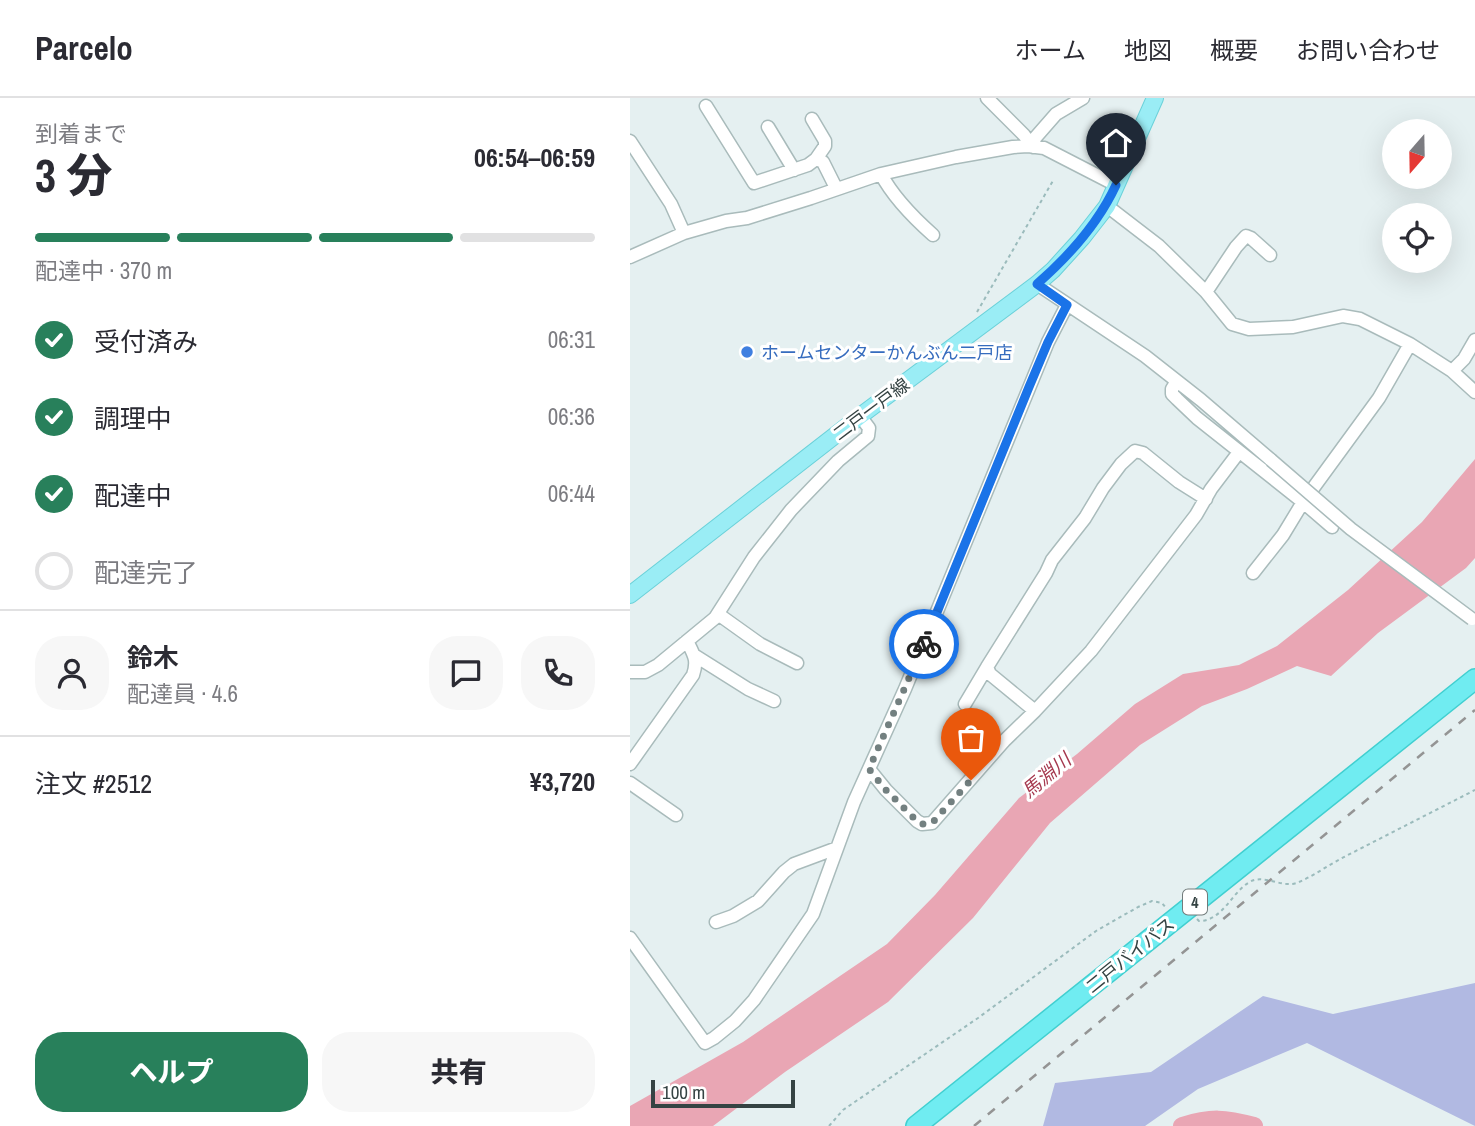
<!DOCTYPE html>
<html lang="ja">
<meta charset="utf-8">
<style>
:root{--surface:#fff;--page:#f7f7f7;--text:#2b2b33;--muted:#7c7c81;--line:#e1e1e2;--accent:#28805b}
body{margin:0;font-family:"Archivo Narrow","Noto Sans JP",sans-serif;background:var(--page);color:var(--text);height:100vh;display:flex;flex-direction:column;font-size:26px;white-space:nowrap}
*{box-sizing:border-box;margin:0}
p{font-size:23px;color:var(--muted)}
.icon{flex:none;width:38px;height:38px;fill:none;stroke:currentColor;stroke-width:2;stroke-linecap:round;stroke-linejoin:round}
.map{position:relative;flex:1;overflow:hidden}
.details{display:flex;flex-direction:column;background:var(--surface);width:630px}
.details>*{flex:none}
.needle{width:46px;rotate:200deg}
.fabs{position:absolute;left:752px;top:21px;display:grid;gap:14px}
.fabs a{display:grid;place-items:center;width:70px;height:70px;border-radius:50%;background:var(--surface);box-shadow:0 7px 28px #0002;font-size:35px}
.scale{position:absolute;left:21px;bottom:18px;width:144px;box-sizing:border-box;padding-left:7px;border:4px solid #354343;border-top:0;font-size:19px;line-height:24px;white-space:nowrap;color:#354343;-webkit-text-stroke:5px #fff;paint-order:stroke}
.pin{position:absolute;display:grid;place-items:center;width:60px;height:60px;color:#fff;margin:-72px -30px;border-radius:50% 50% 50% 0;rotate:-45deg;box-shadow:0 0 7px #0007}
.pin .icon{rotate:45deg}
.courier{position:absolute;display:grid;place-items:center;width:70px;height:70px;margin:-35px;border:5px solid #1a73e8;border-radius:50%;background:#fff;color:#222;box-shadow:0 2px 9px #0007}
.head em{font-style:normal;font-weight:800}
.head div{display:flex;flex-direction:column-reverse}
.head{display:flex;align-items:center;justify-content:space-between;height:119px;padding:0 35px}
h1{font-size:46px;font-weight:800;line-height:52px}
.bar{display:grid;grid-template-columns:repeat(4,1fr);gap:10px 7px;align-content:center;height:84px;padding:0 35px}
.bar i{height:9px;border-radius:5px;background:var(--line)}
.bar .active{background:var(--accent)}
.bar p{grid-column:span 4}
.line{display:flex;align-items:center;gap:18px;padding:0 35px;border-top:2px solid var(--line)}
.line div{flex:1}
.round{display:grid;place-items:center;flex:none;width:74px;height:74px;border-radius:28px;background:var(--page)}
ol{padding:0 35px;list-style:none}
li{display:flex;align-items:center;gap:21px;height:77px}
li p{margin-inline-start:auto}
li .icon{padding:7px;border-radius:50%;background:var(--accent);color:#fff;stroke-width:4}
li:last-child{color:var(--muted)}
li i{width:38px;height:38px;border:4px solid var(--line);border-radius:50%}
.primary-button{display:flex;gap:14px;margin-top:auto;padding:14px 35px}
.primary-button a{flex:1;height:80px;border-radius:28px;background:var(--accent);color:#fff;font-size:28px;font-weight:800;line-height:80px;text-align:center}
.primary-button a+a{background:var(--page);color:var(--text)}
header{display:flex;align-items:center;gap:42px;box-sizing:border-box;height:98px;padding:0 35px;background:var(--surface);border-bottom:2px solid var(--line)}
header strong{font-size:33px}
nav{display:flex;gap:38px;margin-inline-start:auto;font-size:24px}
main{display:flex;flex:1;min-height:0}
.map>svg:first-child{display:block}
</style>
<header>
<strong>Parcelo</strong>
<nav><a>ホーム</a><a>地図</a><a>概要</a><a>お問い合わせ</a></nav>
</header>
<main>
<section class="details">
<div class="head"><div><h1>3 分</h1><p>到着まで</p></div><em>06:54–06:59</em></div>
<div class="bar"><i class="active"></i><i class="active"></i><i class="active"></i><i></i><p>配達中 · 370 m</p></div>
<ol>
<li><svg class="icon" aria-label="check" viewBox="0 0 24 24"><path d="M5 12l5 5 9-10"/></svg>受付済み<p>06:31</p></li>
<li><svg class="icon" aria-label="check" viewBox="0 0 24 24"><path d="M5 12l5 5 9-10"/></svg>調理中<p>06:36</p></li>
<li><svg class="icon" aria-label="check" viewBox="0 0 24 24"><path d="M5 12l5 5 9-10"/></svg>配達中<p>06:44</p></li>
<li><i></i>配達完了</li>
</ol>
<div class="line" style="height:126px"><a class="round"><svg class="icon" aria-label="person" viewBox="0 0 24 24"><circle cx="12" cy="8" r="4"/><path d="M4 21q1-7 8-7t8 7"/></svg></a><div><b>鈴木</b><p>配達員 · 4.6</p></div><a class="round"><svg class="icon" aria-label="chat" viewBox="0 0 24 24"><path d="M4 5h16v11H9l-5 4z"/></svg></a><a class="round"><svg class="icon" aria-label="phone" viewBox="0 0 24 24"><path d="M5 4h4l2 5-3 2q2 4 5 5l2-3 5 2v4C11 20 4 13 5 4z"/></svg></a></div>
<div class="line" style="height:91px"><div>注文 #2512</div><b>¥3,720</b></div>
<div class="primary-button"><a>ヘルプ</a><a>共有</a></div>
</section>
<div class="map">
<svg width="845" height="1028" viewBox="0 0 845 1028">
<rect width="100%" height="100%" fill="#e5f0f1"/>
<path fill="#b1b9e2" d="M845,885V1028L677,945L568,991L515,1028H413L425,985L521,974L633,898L703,916Z"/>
<path fill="#e9a6b4" d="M845,361V460L836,470L748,535L701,578L667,568L617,591L572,608L510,647L420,725L343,820L258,904L155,974L83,1028H0V1008L113,944L257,846L305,797L389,700L447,656L505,606L553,576L609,567L647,548L718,492L792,424Z"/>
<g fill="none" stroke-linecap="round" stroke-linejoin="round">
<path stroke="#e9a6b4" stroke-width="18" d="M552,1028C581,1019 595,1020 624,1028"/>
<defs>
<path id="minor" d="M357,0L394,37L403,49
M76,8L124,85L178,67L186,61L193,64L206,90
M182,21L195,43V48L186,61
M138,29L164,72
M0,43L41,106L54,135
M403,49L405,40L426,16L453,0
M251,76C262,97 285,121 303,137
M477,108L529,148L576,194L602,226L619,231L663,229L713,218L730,221L780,246L822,273L834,261L845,242
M0,159L54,135L96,123L117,120L181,100L251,76L326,59L383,49L398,48L414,50L486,87
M407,186L515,258L571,302L641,362
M576,194L606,149L616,138L621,140L640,157
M822,273L845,294
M547,283L542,291V296L547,301L567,320L673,404L749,300L780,246
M623,475L653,437L673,404L702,429
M88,516L130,546L167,565
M64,557L118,591L144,603
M0,574H15L28,567L85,520L124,459L161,412L208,363L238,338L239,330L230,318
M335,606L357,569
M405,613L360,576L357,569L416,475L422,462L455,420L473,390L491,366L505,353L513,355L549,384L576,401
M0,666L63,577C68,562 64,557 57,543
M239,671L256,692L287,723L292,726L302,725L374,643L405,613L461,553L566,417L581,391L609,354
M0,685L46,717
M86,824L103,818L128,803L154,774L164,766L207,750
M0,840L75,945L84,940L105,923L124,902L183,816L224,704L275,591L418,244L437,207"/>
<path id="major" d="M0,497L230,318L407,186L423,172L452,140L477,108L525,0"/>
<path id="highway" d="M286,1028L845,581"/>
</defs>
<use href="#minor" stroke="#a9bbbb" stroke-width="15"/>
<use href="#major" stroke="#6bd1d9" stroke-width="18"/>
<use href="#highway" stroke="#41cfd0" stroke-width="22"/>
<path stroke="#9bbbbc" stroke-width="2" stroke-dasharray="3.5 3.5" stroke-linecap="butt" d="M347,214L424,81
M567,821L569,823C592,823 601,796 618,785C633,774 653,792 669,784C685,777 700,766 716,758C759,736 802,714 845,692
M199,1028L213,1012L348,920L466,833L508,809L522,803L532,805L536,810"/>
<use href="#minor" stroke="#fff" stroke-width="12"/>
<use href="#major" stroke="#9aedf5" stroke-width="16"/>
<use href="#highway" stroke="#70ecf1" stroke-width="19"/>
<path stroke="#949494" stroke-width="2.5" stroke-dasharray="9 9" stroke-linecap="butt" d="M344,1028L845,612"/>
<defs>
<path id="minor-bridge" d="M641,362L721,431L842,521"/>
</defs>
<use href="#minor-bridge" stroke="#a9bbbb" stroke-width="15" stroke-linecap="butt"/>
<use href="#minor-bridge" stroke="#fff" stroke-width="12"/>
</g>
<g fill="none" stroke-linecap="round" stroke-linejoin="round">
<path stroke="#738080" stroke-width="7" stroke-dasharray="0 12.6" d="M294,546L239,671L256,692L287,723L292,726L302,725L341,682"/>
<path stroke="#1a73e8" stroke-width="9" d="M294,546L399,289L418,244L437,207L407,186C439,158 468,126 486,87"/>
</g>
<circle fill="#3f7fe0" stroke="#fff" stroke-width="2.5" cx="117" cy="254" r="7"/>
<g text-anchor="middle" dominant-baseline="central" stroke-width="6" stroke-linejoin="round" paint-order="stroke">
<rect fill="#fff" stroke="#727b7b" stroke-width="2" x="553" y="791.5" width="24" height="25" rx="5"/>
<g font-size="16" font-weight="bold" fill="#354343">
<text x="565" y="804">4</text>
</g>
<g font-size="18" fill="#366cbe" stroke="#fff" text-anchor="start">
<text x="131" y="254">ホームセンターかんぶん二戸店</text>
</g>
<g font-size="18" fill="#354343" stroke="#fff">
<text transform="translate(241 311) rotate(-37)">二戸一戸線</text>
<text transform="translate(500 857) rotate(-39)">二戸バイパス</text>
</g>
<g font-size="19" font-style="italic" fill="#a5384e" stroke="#fff">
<text transform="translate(416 677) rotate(-40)">馬淵川</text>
</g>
</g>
</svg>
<div class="fabs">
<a><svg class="needle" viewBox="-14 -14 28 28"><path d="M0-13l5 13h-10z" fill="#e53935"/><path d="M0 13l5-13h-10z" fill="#7c7c81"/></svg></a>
<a><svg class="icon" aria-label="locate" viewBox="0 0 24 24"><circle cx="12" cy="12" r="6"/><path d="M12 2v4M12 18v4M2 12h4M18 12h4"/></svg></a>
</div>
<div class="scale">100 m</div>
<div class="pin" style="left:341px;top:682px;background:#ea580c"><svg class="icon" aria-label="bag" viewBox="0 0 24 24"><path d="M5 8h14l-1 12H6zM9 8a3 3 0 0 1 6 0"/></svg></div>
<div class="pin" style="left:486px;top:87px;background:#1f2937"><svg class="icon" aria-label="home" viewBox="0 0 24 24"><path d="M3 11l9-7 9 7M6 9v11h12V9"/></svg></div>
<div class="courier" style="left:294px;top:546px"><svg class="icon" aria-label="bike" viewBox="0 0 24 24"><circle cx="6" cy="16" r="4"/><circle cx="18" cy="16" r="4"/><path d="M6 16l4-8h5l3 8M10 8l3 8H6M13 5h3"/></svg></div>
</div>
</main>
